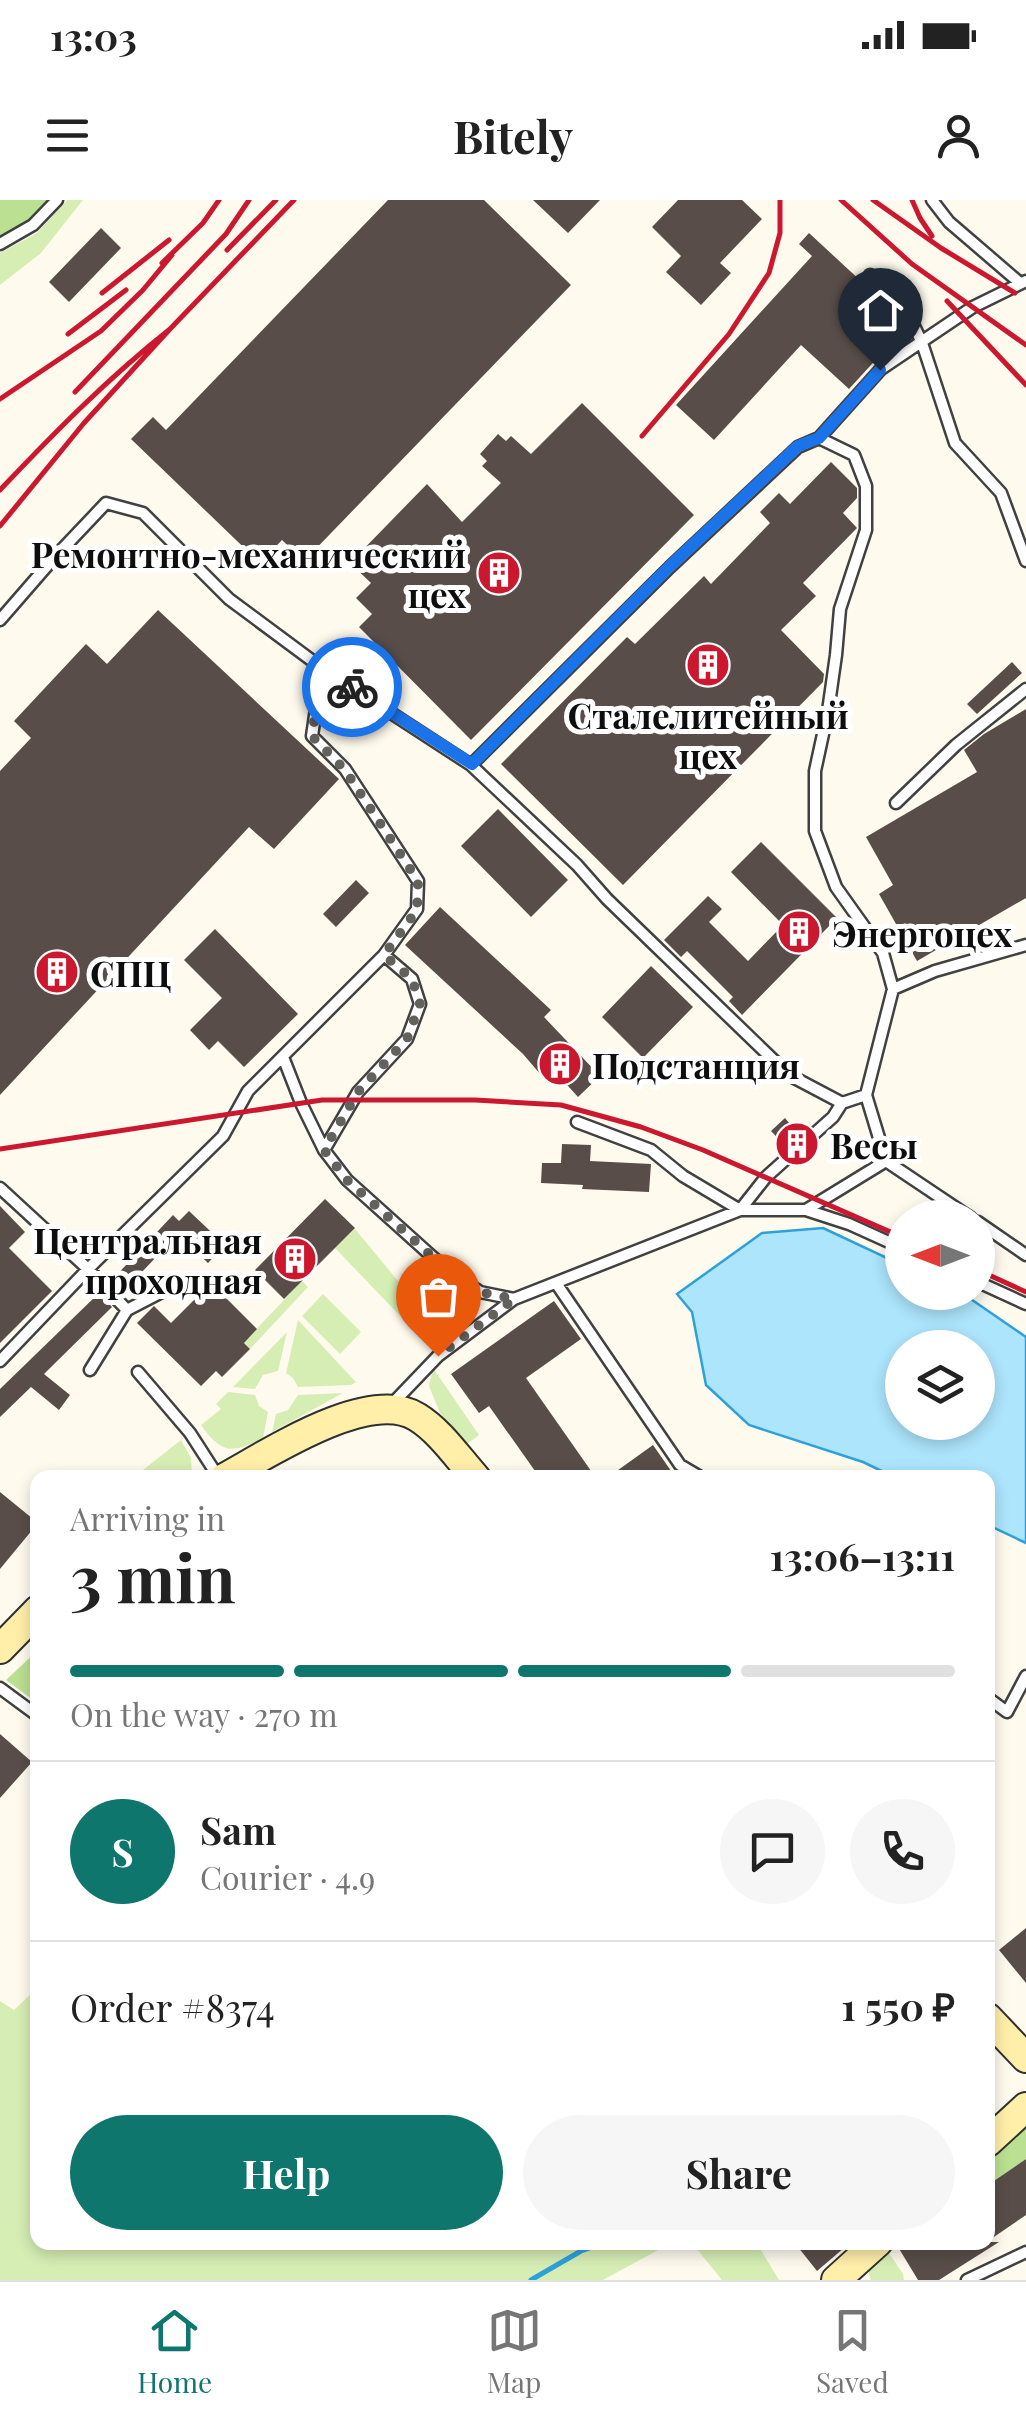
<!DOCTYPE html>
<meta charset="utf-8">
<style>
:root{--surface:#fff;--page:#f6f6f6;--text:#222;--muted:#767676;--line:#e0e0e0;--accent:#0f766e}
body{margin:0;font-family:"Playfair Display",serif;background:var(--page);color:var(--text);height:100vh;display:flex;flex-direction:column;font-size:38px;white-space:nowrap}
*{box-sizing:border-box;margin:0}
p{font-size:32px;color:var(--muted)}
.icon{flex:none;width:55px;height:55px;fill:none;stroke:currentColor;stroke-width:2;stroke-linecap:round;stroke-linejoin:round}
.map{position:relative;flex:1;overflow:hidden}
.panel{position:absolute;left:30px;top:1270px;width:965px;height:780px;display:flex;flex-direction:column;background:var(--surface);border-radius:20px;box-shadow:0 5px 15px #0003}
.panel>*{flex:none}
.needle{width:65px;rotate:270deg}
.controls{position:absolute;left:885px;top:1000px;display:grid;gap:20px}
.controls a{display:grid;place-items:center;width:110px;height:110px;border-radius:50%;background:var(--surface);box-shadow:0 5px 15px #0003;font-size:50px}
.pin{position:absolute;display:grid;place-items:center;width:85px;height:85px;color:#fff;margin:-102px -42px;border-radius:50% 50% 50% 0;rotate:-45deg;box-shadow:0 0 10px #0007}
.pin .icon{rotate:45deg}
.courier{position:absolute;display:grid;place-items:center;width:100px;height:100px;margin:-50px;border:8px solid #1a73e8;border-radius:50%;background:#fff;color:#222;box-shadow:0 2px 12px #0007}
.summary em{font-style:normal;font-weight:700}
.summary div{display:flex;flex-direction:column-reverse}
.summary{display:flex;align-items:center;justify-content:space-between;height:170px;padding:0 40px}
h1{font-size:65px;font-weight:700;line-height:75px}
.bar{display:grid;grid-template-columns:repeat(4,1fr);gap:15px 10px;align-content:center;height:120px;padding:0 40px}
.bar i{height:12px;border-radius:8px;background:var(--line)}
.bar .current{background:var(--accent)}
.bar p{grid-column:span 4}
.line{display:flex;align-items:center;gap:25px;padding:0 40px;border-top:2px solid var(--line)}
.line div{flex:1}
.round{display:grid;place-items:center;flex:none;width:105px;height:105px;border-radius:52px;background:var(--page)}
.primary-button{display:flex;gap:20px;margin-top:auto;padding:20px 40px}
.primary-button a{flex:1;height:115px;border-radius:60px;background:var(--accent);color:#fff;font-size:40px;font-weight:700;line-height:115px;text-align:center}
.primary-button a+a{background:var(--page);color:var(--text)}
.status{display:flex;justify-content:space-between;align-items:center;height:70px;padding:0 50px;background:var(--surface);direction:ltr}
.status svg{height:28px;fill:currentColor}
header{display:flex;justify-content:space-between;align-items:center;height:130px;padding:0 40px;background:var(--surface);font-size:45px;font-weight:700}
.tab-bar{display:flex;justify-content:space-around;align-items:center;height:140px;border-top:2px solid var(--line);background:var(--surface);font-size:28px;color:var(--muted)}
.tab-bar a{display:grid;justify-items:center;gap:5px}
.tab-bar .current{color:var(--accent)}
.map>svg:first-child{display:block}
</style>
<div class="status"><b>13:03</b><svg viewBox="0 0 49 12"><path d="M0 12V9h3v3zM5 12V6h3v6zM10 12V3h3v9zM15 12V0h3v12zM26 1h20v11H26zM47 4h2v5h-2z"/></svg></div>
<header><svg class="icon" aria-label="menu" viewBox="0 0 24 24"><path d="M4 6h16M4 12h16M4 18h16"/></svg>Bitely<svg class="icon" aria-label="person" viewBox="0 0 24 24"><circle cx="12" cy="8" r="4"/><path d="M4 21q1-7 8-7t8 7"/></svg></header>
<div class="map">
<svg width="1026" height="2080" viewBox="0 0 1026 2080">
<rect width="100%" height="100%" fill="#fffaee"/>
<path fill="#d6eeb4" d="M67,0H83L41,53L0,85V53L37,33Z
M355,1029L433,1123L424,1129L413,1126L402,1118L335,1048Z
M302,1081L308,1087L250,1149L244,1142Z
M323,1094L361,1132L340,1154L302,1116Z
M298,1120L356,1182L351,1185L298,1187L293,1178L286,1173Z
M287,1132L278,1171L263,1175L255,1189L233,1187Z
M433,1168L479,1235L467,1244L440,1213L429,1186Z
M228,1192L255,1195L259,1206L268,1212L263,1238C232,1254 221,1254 201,1225L221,1209L216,1204Z
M343,1193L272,1232L276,1214L288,1210L298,1195Z
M181,1240L191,1258L192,1277H134Z
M37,1788L38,2042L671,2043L603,2080H0V1801L14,1810Z
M692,2043H764L759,2047L779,2080H722Z
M885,2047L903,2074L904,2080H871L869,2075V2062Z"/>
<path fill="#bbe091" d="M0,0H47L29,20L0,36Z
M37,1451V1503L6,1480Z
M1026,1921V1959L988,1985V1954Z"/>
<path fill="#ade5fc" stroke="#2da2da" stroke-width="2.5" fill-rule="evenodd" d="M823,1028L902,1065V1092L962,1093L1026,1137V1343L988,1325V1278L894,1277L863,1262L749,1225L706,1185L692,1112L677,1094L762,1033ZM902,1148H978V1222H902Z"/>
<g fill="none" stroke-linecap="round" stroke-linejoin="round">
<path stroke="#2da2da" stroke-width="5" d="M531,2080L581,2051L607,2042"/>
</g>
<path fill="#584d49" d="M388,0H484L571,85L304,361L282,340L260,363L131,239L153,217L166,230Z
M533,0H600L568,33Z
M678,0H742L762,19L720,63L731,73L701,105L666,72L681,56L652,27Z
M101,28L121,48L69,102L49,82Z
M809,33L876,95L871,101L903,130L849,189L801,145L714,240L676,205L812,56L799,44Z
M582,203L694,315L471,540L359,427L372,414L356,398L371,383L350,363L427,284L462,322L501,283L482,266L487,261L480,254L498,234L506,241L511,236L531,254Z
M831,262L857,288V298L843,313L857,328L803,383L816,396L781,430L824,474L823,482L623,685L501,564L627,437L635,444L704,376L711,384L770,323L760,312L779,293L790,304Z
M158,410L339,579L274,649L249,627L0,895V571L31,538L14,521L86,444L107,464Z
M1012,462L1022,473L977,514L967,504Z
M1026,509V698L917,761L879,694L893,685L866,637L977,572L964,550L984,534Z
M498,609L568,680L531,717L461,646Z
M761,642L837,718L742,815L729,801L733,797L687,751L681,757L664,740L708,696L722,709L709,722L748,761L783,725L731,672Z
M356,680L369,693L336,727L323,714Z
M440,707L551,810L544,817L600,876L578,897L550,866L541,875L523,854L405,745Z
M215,729L298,814L244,867L218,841L209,850L190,830L222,798L184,760Z
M651,766L693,807L643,858L602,817Z
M785,918L799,935L786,947L771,931Z
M562,944L591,945L590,961L651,964L649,992L582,989L583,985L541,983L542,963H561Z
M325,999L355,1028L284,1099L255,1070Z
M0,1006L25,1032L9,1048L52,1091L0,1143Z
M189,1011L225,1045L208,1063L178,1034L122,1093L111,1081L173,1015L179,1021Z
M211,1083L257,1129L244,1143L250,1149L222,1177L216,1171L201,1186L137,1123L154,1106L171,1123Z
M99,1093L112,1107L44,1174L70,1195L59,1210L31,1187L0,1217V1189Z
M554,1101L581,1139L526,1178L596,1278H540L489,1206L479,1213L451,1174Z
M653,1245L676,1278H607Z
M0,1292L38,1323L0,1369Z
M0,1534L32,1562L0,1598Z
M1026,1728V1783L999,1750Z
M1026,1959V2015L988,2041V1985Z
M794,2042H851L817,2071Z
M895,2042H999L939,2080H918Z"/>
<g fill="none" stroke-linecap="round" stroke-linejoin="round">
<defs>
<path id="lane" d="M932,0L949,22L1020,83
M0,44L33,25L57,0
M870,75L906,109L922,143L955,243L1001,293L1026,361
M819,238L854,255L866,286V330L840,409L836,455L828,511L815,571V631L836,687L883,753L893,789
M0,420L53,359L106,303L143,313L229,399L322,468L471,565L577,665L607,699L789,875L842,903
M471,565L670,367L798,247L819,238L881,169L973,107L1026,81
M896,603L956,545L1026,489
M283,857L301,903L324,950L347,980L446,1069L480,1092L514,1099
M866,895L886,961
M577,922L651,950L683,976L740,1010L766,977L833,917L842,903L866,895L893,789L935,771L1026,745
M324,950L358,892L407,839L420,804L412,779L384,755
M0,988L88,1069L127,1110
M806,1010L849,1024L902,1048
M978,1022L1026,1055
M978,1082L1026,1104
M556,1083L680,1265L702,1278
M0,1161L88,1069L223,936L248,891L384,755L417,709L418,681L345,569L312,536L322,468
M90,1170L127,1110L179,1083
M138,1172L190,1233L219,1278
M393,1203L438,1156L514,1099L740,1010H806L886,961L971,1018
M0,1488L38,1516
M988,1498L1007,1512L1026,1476
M967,2080L1026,2052"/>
<path id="secondary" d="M224,1278C268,1254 369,1187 417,1217C440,1231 458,1258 476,1278
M0,1449L38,1410
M988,1818L1026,1858
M988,1942L1026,1907
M836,2080L878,2042"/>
</defs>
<use href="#lane" stroke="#414141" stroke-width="15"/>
<use href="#secondary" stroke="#303030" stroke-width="32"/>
<use href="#lane" stroke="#fff" stroke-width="10"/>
<use href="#secondary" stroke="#ffefa9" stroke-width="28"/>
<path stroke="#cc182e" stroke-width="5" d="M841,0L912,64L1026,145
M873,0L941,48L1015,93
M912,0L920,18L932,36
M227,50L276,0
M162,63L203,23L219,0
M102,93L169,40
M947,101L1026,185
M170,129L294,0
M68,134L126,90
M75,192L226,34L249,0
M0,199L101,131L143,90L172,55
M642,236L729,134L769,73L780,33V0
M0,290C55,232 107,179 170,129L84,223L0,326
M0,949L322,900H475L561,905L641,927L703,950L902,1037
M978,1070L1026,1092"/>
</g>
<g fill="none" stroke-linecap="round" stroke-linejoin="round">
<path stroke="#62615c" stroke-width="10" stroke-dasharray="0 18" d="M352,487L322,468L312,536L345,570L418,681L417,710L384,755L412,779L420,804L407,839L358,892L324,950L347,980L446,1069L480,1092L514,1099L438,1156"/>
<path stroke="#1a73e8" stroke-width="12" d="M352,487L472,564L670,366L798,246L819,238L880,170"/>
</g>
<defs>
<symbol id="building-disc" viewBox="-11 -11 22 22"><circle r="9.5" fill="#cc182e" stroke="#fff"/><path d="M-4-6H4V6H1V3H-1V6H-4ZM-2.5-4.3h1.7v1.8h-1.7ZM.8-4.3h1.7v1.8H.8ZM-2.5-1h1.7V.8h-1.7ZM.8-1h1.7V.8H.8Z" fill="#fff"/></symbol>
</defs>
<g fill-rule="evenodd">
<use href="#building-disc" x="474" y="348" width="50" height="50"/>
<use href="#building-disc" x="683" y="440" width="50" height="50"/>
<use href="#building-disc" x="774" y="707" width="50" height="50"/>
<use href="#building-disc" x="32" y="747" width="50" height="50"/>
<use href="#building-disc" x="535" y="839" width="50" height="50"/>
<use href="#building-disc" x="772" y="919" width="50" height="50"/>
<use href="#building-disc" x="270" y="1034" width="50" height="50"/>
</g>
<g text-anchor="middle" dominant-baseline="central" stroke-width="10" stroke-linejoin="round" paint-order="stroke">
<g font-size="35" font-weight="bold" fill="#0e0e0e" stroke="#fff" text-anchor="start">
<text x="466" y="353" text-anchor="end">Ремонтно-механический<tspan x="466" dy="40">цех</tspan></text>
<text x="708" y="514" text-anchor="middle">Сталелитейный<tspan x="708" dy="40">цех</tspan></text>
<text x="832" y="732">Энергоцех</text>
<text x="90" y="772">СПЦ</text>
<text x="592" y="864">Подстанция</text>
<text x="830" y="944">Весы</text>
<text x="262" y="1039" text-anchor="end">Центральная<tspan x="262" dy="40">проходная</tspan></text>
</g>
</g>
</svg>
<div class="controls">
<a><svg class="needle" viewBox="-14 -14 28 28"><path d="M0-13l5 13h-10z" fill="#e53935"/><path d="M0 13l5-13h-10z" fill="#767676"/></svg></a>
<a><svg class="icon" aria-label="layers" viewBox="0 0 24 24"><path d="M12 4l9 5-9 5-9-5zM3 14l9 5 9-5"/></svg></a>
</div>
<div class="pin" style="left:438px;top:1156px;background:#ea580c"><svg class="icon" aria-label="bag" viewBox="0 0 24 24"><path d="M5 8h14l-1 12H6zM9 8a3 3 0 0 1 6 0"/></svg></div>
<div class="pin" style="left:880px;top:170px;background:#1f2937"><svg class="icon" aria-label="home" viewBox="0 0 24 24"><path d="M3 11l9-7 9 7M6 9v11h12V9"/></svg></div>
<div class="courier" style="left:352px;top:487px"><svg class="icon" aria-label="bike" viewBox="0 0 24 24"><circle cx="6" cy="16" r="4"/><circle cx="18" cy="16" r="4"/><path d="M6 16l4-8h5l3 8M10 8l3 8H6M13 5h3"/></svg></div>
<section class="panel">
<div class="summary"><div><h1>3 min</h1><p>Arriving in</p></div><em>13:06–13:11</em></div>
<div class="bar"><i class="current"></i><i class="current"></i><i class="current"></i><i></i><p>On the way · 270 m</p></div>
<div class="line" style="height:180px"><b class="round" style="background:var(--accent);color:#fff">S</b><div><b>Sam</b><p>Courier · 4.9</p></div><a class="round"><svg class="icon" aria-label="chat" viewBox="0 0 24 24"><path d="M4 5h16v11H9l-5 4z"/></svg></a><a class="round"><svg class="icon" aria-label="phone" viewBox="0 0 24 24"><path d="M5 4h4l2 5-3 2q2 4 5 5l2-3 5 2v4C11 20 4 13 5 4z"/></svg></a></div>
<div class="line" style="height:130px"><div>Order #8374</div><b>1 550 ₽</b></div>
<div class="primary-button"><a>Help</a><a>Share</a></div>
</section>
</div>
<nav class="tab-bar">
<a class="current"><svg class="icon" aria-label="home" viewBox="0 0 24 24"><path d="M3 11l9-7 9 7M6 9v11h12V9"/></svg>Home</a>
<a><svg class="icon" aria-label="map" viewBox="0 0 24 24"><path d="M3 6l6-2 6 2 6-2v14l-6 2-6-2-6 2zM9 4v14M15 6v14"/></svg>Map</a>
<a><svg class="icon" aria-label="saved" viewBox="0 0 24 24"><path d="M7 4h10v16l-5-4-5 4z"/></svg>Saved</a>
</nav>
